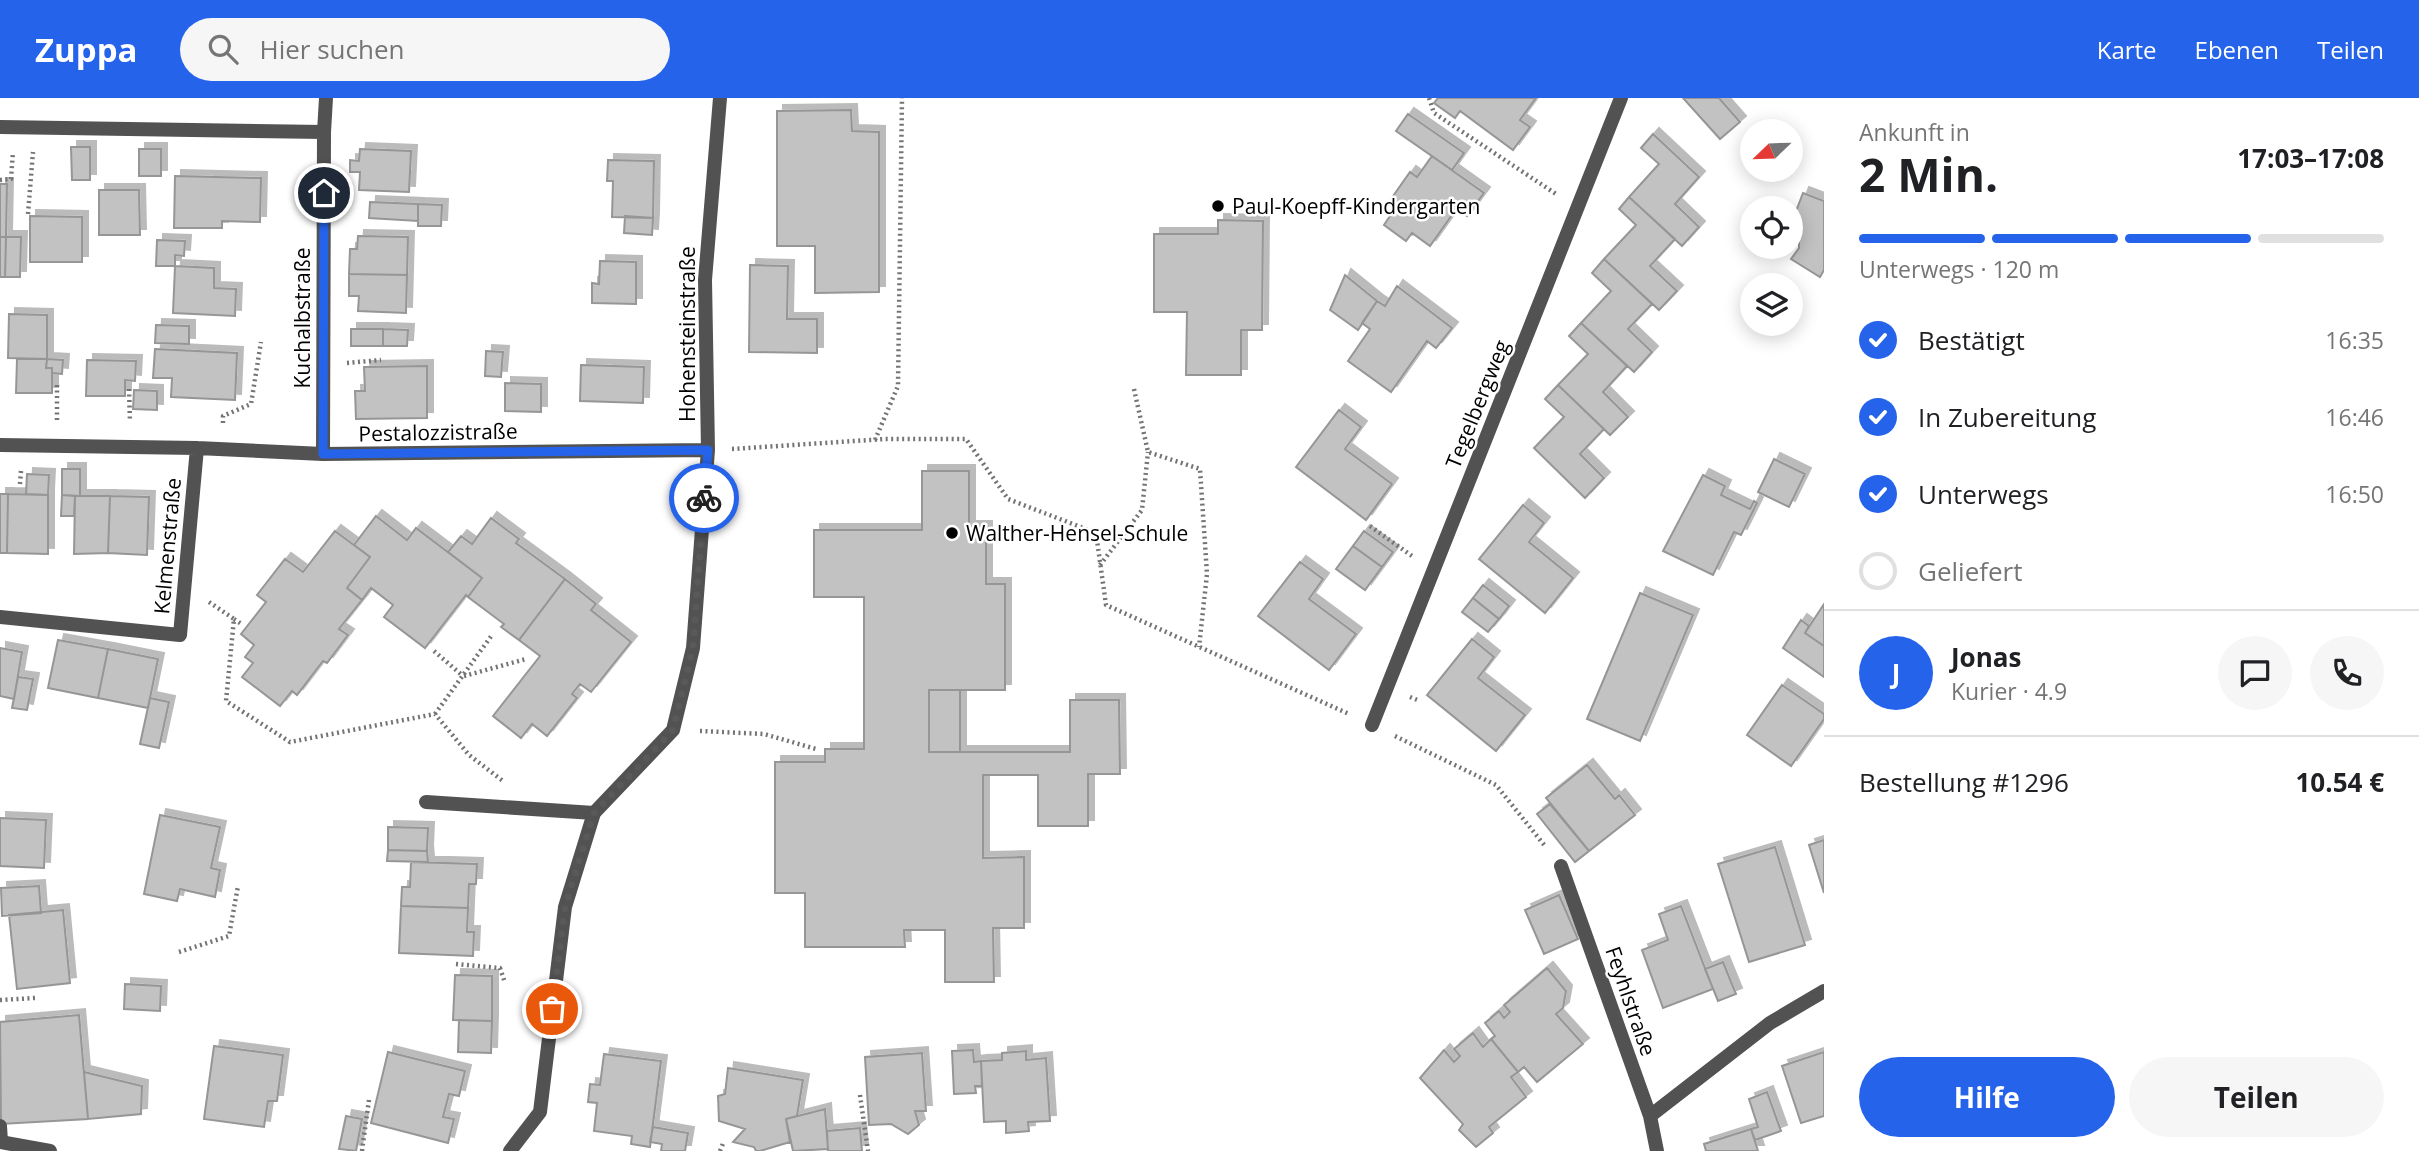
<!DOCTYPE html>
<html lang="de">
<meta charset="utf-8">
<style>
:root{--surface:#fff;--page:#f6f6f6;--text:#202124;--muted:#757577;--line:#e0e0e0;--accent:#2563eb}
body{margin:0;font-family:"Open Sans",sans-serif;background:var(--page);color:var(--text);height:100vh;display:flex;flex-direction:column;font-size:26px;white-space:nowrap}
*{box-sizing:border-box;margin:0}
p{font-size:23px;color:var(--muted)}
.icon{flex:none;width:38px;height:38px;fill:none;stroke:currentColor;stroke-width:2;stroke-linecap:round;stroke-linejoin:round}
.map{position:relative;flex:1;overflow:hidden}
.details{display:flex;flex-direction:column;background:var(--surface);width:595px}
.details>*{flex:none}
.needle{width:46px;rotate:247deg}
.tools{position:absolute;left:1740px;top:21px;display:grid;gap:14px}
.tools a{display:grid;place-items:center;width:63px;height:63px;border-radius:50%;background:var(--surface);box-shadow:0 4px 18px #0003;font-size:35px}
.pin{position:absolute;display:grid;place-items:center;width:60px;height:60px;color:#fff;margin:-30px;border:4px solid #fff;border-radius:50%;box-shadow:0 2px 7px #0007}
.courier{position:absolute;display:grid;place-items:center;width:70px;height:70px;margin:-35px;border:5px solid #2563eb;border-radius:50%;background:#fff;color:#222;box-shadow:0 2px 9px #0007}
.overview em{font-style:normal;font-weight:700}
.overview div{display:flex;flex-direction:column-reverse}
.overview{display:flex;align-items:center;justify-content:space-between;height:119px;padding:0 35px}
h1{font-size:46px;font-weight:700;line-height:52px}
.bar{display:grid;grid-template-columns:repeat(4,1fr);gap:10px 7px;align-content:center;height:84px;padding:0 35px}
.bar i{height:9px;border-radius:5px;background:var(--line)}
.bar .selected{background:var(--accent)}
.bar p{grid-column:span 4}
.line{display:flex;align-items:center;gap:18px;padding:0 35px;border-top:2px solid var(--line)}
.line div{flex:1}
.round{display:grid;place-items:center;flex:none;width:74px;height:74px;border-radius:37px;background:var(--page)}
ol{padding:0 35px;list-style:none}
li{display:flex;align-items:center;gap:21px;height:77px}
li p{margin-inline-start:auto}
li .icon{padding:7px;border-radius:50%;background:var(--accent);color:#fff;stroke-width:4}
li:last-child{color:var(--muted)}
li i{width:38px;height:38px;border:4px solid var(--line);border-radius:50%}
.button{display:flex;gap:14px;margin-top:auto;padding:14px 35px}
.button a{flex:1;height:80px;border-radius:42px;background:var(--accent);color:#fff;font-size:28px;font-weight:700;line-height:80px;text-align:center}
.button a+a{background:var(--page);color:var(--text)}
header{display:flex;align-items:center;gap:42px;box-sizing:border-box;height:98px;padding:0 35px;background:var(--accent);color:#fff}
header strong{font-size:33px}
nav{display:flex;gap:38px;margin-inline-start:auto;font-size:24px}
.search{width:490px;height:63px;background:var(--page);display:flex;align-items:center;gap:18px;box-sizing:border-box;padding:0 24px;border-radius:38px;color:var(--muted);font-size:26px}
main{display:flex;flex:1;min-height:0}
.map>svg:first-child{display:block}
</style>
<header>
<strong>Zuppa</strong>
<div class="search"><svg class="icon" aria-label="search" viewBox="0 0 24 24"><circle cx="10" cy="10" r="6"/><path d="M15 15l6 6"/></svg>Hier suchen</div>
<nav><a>Karte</a><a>Ebenen</a><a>Teilen</a></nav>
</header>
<main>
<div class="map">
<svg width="1824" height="1053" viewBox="0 0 1824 1053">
<defs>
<filter id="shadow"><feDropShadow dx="6" dy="-6" stdDeviation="0" flood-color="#0004"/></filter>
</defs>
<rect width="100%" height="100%" fill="#fff"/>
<path fill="#c2c2c2" stroke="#969696" stroke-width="2" filter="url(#shadow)" d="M1438,0H1536L1520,22L1530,29L1513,52L1460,13L1455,20L1434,5Z
M1683,0H1719L1740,24L1720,41Z
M851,12L852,33L879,34V194L815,195V148H777V13Z
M1408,16L1464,55L1452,72L1396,33Z
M1653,36L1699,79L1675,106L1699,129L1682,148L1629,99L1659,66L1641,50Z
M71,49H90V82H72Z
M139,51H161V78H139Z
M360,51L411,53L409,94L359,92L360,74H350V62L359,63Z
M1432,58L1484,95L1467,118L1457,110L1430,148L1412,135L1406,143L1384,127L1398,106L1391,101L1410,74L1417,79Z
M608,62L654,63L653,120L612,119L613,83H607Z
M175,78L261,80L260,124L222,123V130H174Z
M0,86H7L6,139H0Z
M99,92H139L140,137H99Z
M1803,95L1824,103V172L1820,179L1791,161L1799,150V145L1790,137V129Z
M1629,99L1675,141L1650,168L1677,193L1659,212L1604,161L1636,127L1619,111Z
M370,104L418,106V123L369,120Z
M418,106L442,107L441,128H418Z
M30,118L82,119V164H30Z
M625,118L653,120L652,137L624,135Z
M1218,122L1263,123L1262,232H1241V277H1186L1187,214H1154V136H1218Z
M358,138L408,139L407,177L349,176L350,151H357Z
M0,139H6L5,179H0Z
M6,139H21L20,179H5Z
M157,142L185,143L184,158L175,157V168H156Z
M1604,161L1652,206L1628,231L1652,254L1634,274L1581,225L1611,193L1592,175Z
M600,163L636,164V206L592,205V185L599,186Z
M750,167L788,168L787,221H817V255L749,254Z
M175,168L214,170V190L236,191L235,218L173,215Z
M349,176L407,177L406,215L358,213L359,198H349Z
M1345,177L1377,203L1358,232L1330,212Z
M1397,188L1452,230L1436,250L1427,243L1391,294L1348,263L1370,231L1362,225L1377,203L1385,208Z
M9,216L47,217V261L8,260Z
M1581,225L1627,268L1603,294L1628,319L1610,337L1558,287L1588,256L1569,238Z
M156,227L189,228V246L155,245Z
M351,231H383V248H351Z
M383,231L408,232L407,248H383Z
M155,251L237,255L235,302L171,299L172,280H153Z
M486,253L503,254L501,279L485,278Z
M17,261H47L46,270H52V295H16Z
M47,261L63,262L62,276L52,275V270H46Z
M87,262L136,263L135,283L125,282V298H86Z
M581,267L644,269L643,305L580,303Z
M427,268V320L356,321L355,293H365L364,269Z
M505,285L541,286V314L505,313Z
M1558,287L1604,331L1580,356L1604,380L1585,400L1534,350L1564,319L1545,301Z
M134,292L157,293V312L133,311Z
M1339,312L1361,329L1345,351L1392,386L1366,422L1296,369Z
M1774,361L1805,376L1789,409L1758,394Z
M62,371H80V398L62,397Z
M922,373H969V429H986V486H1005V592H929V654H1070V602H1119L1120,676H1088V728H1038V677H983V760L1024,759V830H993L994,884H945V832H904L905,849H805V795H775V664H825V651H864V499H814V432H922Z
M27,376L49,377L48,397L26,396Z
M1703,377L1725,388L1721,397L1750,411L1754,403L1757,405L1741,437L1734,434L1713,477L1663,453Z
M0,396H8L7,455H0Z
M8,396L48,397V456L7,455Z
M62,397L75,398L74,418H61Z
M75,398H110L108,455L74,456Z
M110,398L149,399L147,457L108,455Z
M1523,407L1544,425L1529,444L1573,480L1545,515L1479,461Z
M376,418L407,442L416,430L482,480L468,499L466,497L425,550L384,519L393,507L371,490L362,502L347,490L370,459L354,447Z
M491,420L519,441L516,445L565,481L519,542L501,529L504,526L468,499L482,480L448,454L461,438L472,446Z
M335,433L370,459L347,490L362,502L339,531L348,537L327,565L323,563L297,597L292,593L280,608L242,579L253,565L245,559L254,547L241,536L266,504L257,497L285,461L303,474Z
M1364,433L1393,454L1382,469L1353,448Z
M1353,448L1382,469L1365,492L1336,471Z
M1300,464L1323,481L1309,501L1356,536L1329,572L1258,518Z
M565,481L596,506L591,512L631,544L591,594L580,586L572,596L577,600L547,638L532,626L521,640L493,618L540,558L519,542Z
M1483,487L1509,508L1499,521L1473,500Z
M1640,495L1693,517L1640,643L1587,621Z
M1473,500L1499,521L1488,534L1462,514Z
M1824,506V548L1805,535Z
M1801,522L1809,528L1805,535L1824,548V579L1783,550Z
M1472,541L1494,559L1478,580L1525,617L1496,653L1427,597Z
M58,542L108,551L98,600L48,590Z
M0,550L22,554L14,601L0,598Z
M108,551L158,561L148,610L98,600Z
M18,579L33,581L27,612L12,610Z
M1782,587L1824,616V621L1791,668L1747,637Z
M929,592H960V654H929Z
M150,600L169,604L159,650L140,646Z
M1587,667L1615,701L1619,697L1635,717L1589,753L1546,700Z
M1550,706L1589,753L1575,764L1537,716Z
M160,717L220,729L211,770L220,772L215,799L180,791L177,803L144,796Z
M0,720L46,722L44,770L0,768Z
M388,729L428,730L427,753L388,752Z
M1824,742V795L1809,747Z
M1775,749L1805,847L1749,864L1718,766Z
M388,752L427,753L428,764L387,763Z
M411,764L477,766L476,786H469L468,810L401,808L402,789H410Z
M39,788L41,815L2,818L1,790Z
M1559,797L1578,841L1544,856L1525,812Z
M401,808L468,810L467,834H474L473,858L399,855Z
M1681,808L1713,891L1663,910L1642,852L1668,842L1659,816Z
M63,812L70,885L17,891L9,817Z
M1723,864L1736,896L1718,903L1705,871Z
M1547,870L1566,893L1563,910L1556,916L1583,946L1537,984L1524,969L1518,974L1491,941L1495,938L1485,925L1499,913L1504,920L1510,914L1504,907Z
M455,877L492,878V923L453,922Z
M125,886L161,888L160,913L124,911Z
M79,917L88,1021L1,1026L0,924Z
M459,922L492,923L491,955L458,954Z
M1473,935L1483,949L1491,941L1518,974L1511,979L1526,999L1489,1029L1493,1035L1476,1049L1459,1032L1463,1026L1420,980L1444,952L1454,964L1460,958L1454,951Z
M214,948L283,957L277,1003H268L264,1029L204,1021Z
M973,952L974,964L981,963L982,988H975L976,995L954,996L952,953Z
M1026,953V962L1046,960L1050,1023L1028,1024L1029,1033L1006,1035V1023L984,1024L981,963L1002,962V955Z
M388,954L465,973L459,998L449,996L443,1019L454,1021L448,1045L371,1025Z
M1824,954V1018L1801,1025L1782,968Z
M922,955L926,1013H915L919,1027L908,1036L891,1026L869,1027L865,959Z
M604,956L661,963L650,1049L631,1046L632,1038L594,1033L597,1005L588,1004L590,986L600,987Z
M728,970L803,982L797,1018L786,1021L790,1044L760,1053H756L754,1049L733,1044L745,1031L719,1023L718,998L725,996Z
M84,974L142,988L141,1016L88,1021Z
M1767,994L1781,1033L1755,1042L1751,1031L1758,1029L1749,1001Z
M825,1011L828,1051L793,1053L786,1021Z
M346,1018L362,1021L356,1053L339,1051Z
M653,1029L688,1035L685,1053H661L662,1046L650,1044Z
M860,1030L862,1053H828L827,1033Z
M1751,1031L1758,1053H1706L1704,1046Z"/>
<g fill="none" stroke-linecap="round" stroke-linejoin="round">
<path stroke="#747474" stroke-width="4.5" stroke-dasharray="2 3.5" stroke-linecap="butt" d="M1429,0L1434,15L1556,96
M0,82L11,81L13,54
M28,116L33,54
M347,265L381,262
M129,291L130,324
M1134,291L1148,354L1200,371L1207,476L1199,549
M57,322V285
M223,325V318L251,306L261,244
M875,342L898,288L902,0
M732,351L885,341H966L1008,401L1096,435L1106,507L1349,616
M20,386L21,373
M1370,428L1412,458
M1100,467L1142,412L1148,354
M209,504L234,521L226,603L290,644L435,616L469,657L503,683
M234,521L243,527
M434,553L463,578
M464,578L526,561
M1410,599L1420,603
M435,616L492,537
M700,633L764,636L816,651
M1395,638L1496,687L1545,748
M179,854L229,838L238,788
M456,866L500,870L505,885
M0,902L35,900
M860,997L868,1053
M362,1053L369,1002
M720,1053L724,1043"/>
<path stroke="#525252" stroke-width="14" d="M426,704L594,715
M0,1028L1,1044"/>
<path stroke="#525252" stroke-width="14" d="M0,29L324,34
M0,347L197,350L323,356L708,352
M323,356L324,34L326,0
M0,519L180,537L197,350
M1372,627L1621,0
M1561,768L1650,1018L1657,1053
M1650,1018L1770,925L1824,893
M0,1044L50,1053
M510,1053L540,1014L565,809L594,715L673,632L693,550L708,352L705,182L720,0"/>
</g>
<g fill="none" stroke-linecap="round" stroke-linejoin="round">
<path stroke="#595959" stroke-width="7" stroke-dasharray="0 12.6" d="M552,911L565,809L594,715L673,632L693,550L704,400"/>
<path stroke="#2563eb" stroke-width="9" d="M324,95L323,356L708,352L704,400"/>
</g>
<g fill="#000" stroke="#fff" stroke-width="2.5">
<circle cx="1218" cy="108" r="7"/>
<circle cx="952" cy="435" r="7"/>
</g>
<g text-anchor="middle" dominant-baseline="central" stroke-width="5" stroke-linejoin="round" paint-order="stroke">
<g font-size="21" fill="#000" stroke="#fff" text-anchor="start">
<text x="1232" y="108">Paul-Koepff-Kindergarten</text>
<text x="966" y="435">Walther-Hensel-Schule</text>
</g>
<g font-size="21" fill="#000" stroke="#fff">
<text transform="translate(302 220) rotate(-90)">Kuchalbstraße</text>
<text transform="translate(687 236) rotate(-90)">Hohensteinstraße</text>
<text transform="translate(1477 306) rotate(-68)">Tegelbergweg</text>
<text transform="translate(438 334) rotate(-1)">Pestalozzistraße</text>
<text transform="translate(167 448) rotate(-85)">Kelmenstraße</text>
<text transform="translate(1631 903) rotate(71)">Feyhlstraße</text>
</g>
</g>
</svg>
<div class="tools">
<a><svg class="needle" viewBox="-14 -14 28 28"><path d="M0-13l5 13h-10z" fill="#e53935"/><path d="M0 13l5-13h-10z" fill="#757577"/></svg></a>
<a><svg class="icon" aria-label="locate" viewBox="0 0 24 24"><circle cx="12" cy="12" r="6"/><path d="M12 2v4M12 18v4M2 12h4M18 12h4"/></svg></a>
<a><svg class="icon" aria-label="layers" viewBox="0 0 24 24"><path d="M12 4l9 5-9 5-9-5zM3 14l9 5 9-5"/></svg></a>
</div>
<div class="pin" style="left:552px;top:911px;background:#ea580c"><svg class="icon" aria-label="bag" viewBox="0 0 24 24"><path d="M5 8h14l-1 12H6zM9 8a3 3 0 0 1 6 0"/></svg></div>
<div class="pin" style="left:324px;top:95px;background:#1f2937"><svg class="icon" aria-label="home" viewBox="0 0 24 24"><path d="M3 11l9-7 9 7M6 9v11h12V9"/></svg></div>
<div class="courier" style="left:704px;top:400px"><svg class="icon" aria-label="bike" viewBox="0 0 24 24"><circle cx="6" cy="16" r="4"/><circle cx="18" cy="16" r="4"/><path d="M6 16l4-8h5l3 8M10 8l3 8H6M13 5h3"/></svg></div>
</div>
<section class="details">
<div class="overview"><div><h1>2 Min.</h1><p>Ankunft in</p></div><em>17:03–17:08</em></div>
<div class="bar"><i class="selected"></i><i class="selected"></i><i class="selected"></i><i></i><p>Unterwegs · 120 m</p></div>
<ol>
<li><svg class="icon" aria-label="check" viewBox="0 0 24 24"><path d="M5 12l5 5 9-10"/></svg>Bestätigt<p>16:35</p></li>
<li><svg class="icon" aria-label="check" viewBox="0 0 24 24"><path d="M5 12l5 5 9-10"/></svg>In Zubereitung<p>16:46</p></li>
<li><svg class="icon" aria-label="check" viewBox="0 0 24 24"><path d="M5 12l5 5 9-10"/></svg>Unterwegs<p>16:50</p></li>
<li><i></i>Geliefert</li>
</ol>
<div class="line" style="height:126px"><b class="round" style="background:var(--accent);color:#fff">J</b><div><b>Jonas</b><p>Kurier · 4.9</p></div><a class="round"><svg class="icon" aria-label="chat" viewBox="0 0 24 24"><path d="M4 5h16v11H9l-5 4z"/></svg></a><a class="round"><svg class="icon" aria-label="phone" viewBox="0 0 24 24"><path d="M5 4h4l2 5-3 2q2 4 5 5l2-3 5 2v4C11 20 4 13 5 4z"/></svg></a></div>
<div class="line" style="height:91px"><div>Bestellung #1296</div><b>10.54 €</b></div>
<div class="button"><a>Hilfe</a><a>Teilen</a></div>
</section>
</main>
